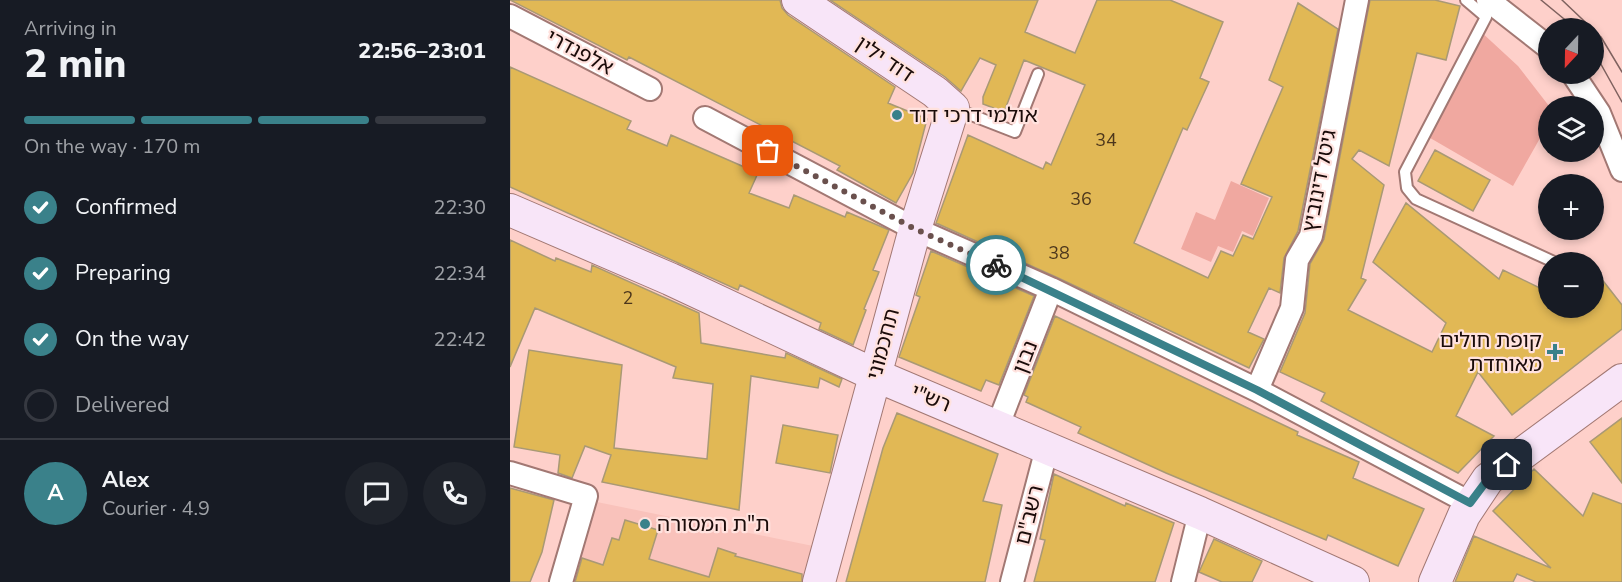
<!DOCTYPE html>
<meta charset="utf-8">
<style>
:root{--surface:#171b24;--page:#20242c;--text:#f1f3f6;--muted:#9ea1a6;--line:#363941;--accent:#3a818a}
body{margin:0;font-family:"Nunito Sans","Noto Sans Hebrew",sans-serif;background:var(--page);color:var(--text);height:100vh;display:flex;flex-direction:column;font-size:22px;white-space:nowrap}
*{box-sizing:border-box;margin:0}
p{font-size:20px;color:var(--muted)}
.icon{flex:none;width:33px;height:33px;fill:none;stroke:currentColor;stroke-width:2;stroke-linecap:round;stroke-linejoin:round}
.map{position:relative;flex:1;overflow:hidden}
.sheet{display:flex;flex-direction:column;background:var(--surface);width:510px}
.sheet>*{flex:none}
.needle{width:39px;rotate:202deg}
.buttons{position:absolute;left:1028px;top:18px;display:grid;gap:12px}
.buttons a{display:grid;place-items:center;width:66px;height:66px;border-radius:50%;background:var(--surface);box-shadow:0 3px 9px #0003;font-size:30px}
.pin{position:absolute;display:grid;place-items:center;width:51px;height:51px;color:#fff;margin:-26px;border-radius:12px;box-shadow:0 3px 9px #0006}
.courier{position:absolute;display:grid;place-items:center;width:60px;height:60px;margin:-30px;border:4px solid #3a818a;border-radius:50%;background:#fff;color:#222;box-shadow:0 2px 8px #0007}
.summary em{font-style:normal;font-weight:800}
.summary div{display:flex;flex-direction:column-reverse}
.summary{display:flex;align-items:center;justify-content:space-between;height:102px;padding:0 24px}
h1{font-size:39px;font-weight:800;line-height:45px}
.bar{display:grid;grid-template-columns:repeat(4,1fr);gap:9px 6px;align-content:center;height:72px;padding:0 24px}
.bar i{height:8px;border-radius:4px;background:var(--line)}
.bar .current{background:var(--accent)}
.bar p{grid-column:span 4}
.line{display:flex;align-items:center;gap:15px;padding:0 24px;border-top:2px solid var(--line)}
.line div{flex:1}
.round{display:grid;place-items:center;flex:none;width:63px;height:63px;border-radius:32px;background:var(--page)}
ol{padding:0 24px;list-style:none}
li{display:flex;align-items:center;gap:18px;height:66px}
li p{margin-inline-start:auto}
li .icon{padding:6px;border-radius:50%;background:var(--accent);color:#fff;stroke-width:4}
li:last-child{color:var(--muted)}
li i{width:33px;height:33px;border:3px solid var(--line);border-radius:50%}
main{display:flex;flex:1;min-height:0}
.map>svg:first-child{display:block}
</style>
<main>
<section class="sheet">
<div class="summary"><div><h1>2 min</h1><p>Arriving in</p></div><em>22:56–23:01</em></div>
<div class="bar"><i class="current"></i><i class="current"></i><i class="current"></i><i></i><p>On the way · 170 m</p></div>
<ol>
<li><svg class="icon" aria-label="check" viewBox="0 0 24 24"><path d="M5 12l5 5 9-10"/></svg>Confirmed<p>22:30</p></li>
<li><svg class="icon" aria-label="check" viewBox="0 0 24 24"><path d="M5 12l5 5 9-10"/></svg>Preparing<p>22:34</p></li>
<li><svg class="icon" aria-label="check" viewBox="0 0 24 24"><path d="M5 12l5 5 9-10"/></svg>On the way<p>22:42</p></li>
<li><i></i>Delivered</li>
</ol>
<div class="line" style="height:108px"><b class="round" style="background:var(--accent);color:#fff">A</b><div><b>Alex</b><p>Courier · 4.9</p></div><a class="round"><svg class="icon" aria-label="chat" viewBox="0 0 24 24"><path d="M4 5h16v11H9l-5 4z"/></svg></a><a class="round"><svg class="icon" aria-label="phone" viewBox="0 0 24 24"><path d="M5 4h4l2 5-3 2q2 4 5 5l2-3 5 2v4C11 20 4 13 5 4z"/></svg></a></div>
</section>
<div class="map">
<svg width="1112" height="582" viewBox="0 0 1112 582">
<rect width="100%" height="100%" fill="#fed0ca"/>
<path fill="#f9c2bb" d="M82,501L308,547L299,582H56Z"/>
<path fill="#f0a8a0" d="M969,30L1008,66L1039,106L1038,124L1003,186L915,135Z
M721,181L759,198L743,236L732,231L723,252L708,246L701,262L671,249L686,212L705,220Z"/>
<path fill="#e1b855" stroke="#a99975" stroke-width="1.5" d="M0,0H270L272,8L278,15L385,87L378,103L417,119L403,173L386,203L327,170L330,166L119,57L117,60Z
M320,0H528L515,32L565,53L587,0H660L713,22L690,78L699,82L677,130L673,128L624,243L698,278L711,251L723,256L733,235L743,239L762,197L731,184L773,87L759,80L788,3L828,29L788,231L774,258L770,293L759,288L738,332L754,339L739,368L546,277L426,223L458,135L533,169L536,162L541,165L575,85L514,60L494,112L473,104V97L486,65L470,58L451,91L435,77Z
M860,0H925L950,6L936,60L907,53L879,166L849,150L842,159L874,185L851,278L856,280L838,310L922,352L936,323L863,262L896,203L989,279L993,270L1038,292V308H1083V268L1112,305V329L1002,415L968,372L946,416L984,436L948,473L811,401L815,393L770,372L795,313L800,264L814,239Z
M0,67L121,121L117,129L157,146L161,135L248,173L239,193L279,208L284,195L335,217L337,212L379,230L363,270L369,272L354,309L356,310L343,345L309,329L311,323L230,285L228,290L0,187Z
M925,150L980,180L963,211L908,181Z
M0,240L45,261L46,258L81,272L82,265L189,313L191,343L275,358L276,353L332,379L329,387L310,378L308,388L241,376L229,510L92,482L101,455L75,446L62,478L48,473L50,455L4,447L19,350L112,365L104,448L197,459L203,384L163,378L166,367L25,308L0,367Z
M421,251L524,296L489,385L476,380L471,391L389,357L410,297L406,295Z
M545,316L788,432L787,435L849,462L843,478L914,509L888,566L818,535L816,540L656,473L568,433L571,427L516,402L518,397L514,395Z
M387,413L488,454L473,501L492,505L475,582H336L373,448Z
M1112,418V483L1080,442Z
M273,425L328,435L320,473L266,463Z
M1024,469L1073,516L1083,493L1112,504V582H1026L1007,574L1003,582H945L964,536L1041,568L983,511Z
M544,474L615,506L616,503L664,523L645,582H524L535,540L530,539Z
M0,488L44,500L32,552L20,582H0Z
M115,520L148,530L139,559L199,577L208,548L226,554L225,556L292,574V582H65L72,558L93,565L102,538L109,540Z
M704,539L752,561L742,582H712L689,572Z"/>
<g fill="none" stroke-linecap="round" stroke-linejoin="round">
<defs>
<path id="lane" d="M956,0L976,17L895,172L897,188L906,199L1044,262
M446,109L505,132L528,74"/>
<path id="street" d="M978,0L1038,47
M0,16L140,89
M1063,74L1089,113L1112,170
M195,118L405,229L541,289L747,390L960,503
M747,390L782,308L787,260L801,236L847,0
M488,425L541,289
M0,473L76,496L51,582
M502,582L537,448
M673,582L690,513"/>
<path id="secondary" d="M288,0L425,92L443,108L405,229L309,582
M0,210L160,279L365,375L690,513L843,582
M925,582L954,515L978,479L1112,380"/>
</defs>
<use href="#lane" stroke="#a27873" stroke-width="14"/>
<use href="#street" stroke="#a27873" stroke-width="26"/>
<use href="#secondary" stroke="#a27873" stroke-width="34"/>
<use href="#lane" stroke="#fff" stroke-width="10"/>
<use href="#street" stroke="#fff" stroke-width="22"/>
<use href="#secondary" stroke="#f8e5f8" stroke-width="32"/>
<path stroke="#7f625f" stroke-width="1.5" d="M1031,0L1065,28
M1052,0L1091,37L1112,72
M1083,50L1112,102"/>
</g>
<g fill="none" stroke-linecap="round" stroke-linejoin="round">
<path stroke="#6a504d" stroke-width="6" stroke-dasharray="0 10.8" d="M258,151L405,229L486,265"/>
<path stroke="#3a818a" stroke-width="8" d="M486,265L747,390L960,503L978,479L997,465"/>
</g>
<g fill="#3a818a" stroke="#ffe2de" stroke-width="2">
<circle cx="387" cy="115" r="6"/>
<path d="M1042 343h6v6h6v6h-6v6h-6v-6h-6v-6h6z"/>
<circle cx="135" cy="524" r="6"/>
</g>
<g text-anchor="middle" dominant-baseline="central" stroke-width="4.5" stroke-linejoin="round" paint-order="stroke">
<g font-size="18" fill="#4c361c">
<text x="596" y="140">34</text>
<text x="571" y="199">36</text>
<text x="549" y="253">38</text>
<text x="118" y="298">2</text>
</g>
<g font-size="21" fill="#1a0b09" stroke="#ffe2de">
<text transform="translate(70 52) rotate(28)">אלפנדרי</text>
<text transform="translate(375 59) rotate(34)">דוד ילין</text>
<text transform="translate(809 181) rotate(-79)">גיטל דינוביץ</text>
<text transform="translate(373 344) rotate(-75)">תחכמוני</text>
<text transform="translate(515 357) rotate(-69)">נבון</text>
<text transform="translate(421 398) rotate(22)">רש"י</text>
<text transform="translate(519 515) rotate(-76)">רשב"ם</text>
</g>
<g font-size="21" fill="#1a0b09" stroke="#ffe2de" text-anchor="start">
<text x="399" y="115">אולמי דרכי דוד</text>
<text x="1032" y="340" text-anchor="end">קופת חולים<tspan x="1032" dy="24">מאוחדת</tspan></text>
<text x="147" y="524">ת"ת המסורה</text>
</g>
</g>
</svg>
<div class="buttons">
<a><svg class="needle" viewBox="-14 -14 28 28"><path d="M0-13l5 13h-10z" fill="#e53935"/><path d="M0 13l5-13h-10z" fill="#9ea1a6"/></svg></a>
<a><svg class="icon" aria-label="layers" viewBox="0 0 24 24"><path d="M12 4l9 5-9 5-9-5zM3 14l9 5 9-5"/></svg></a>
<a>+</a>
<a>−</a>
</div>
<div class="pin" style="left:258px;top:151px;background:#ea580c"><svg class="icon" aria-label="bag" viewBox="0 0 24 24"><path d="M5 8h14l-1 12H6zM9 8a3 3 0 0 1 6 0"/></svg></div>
<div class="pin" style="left:997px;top:465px;background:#1f2937"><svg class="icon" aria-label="home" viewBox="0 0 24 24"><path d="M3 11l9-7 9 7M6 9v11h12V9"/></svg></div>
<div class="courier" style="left:486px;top:265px"><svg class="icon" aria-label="bike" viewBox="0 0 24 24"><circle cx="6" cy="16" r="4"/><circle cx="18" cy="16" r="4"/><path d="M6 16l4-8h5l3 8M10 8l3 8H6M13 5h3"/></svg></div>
</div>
</main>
